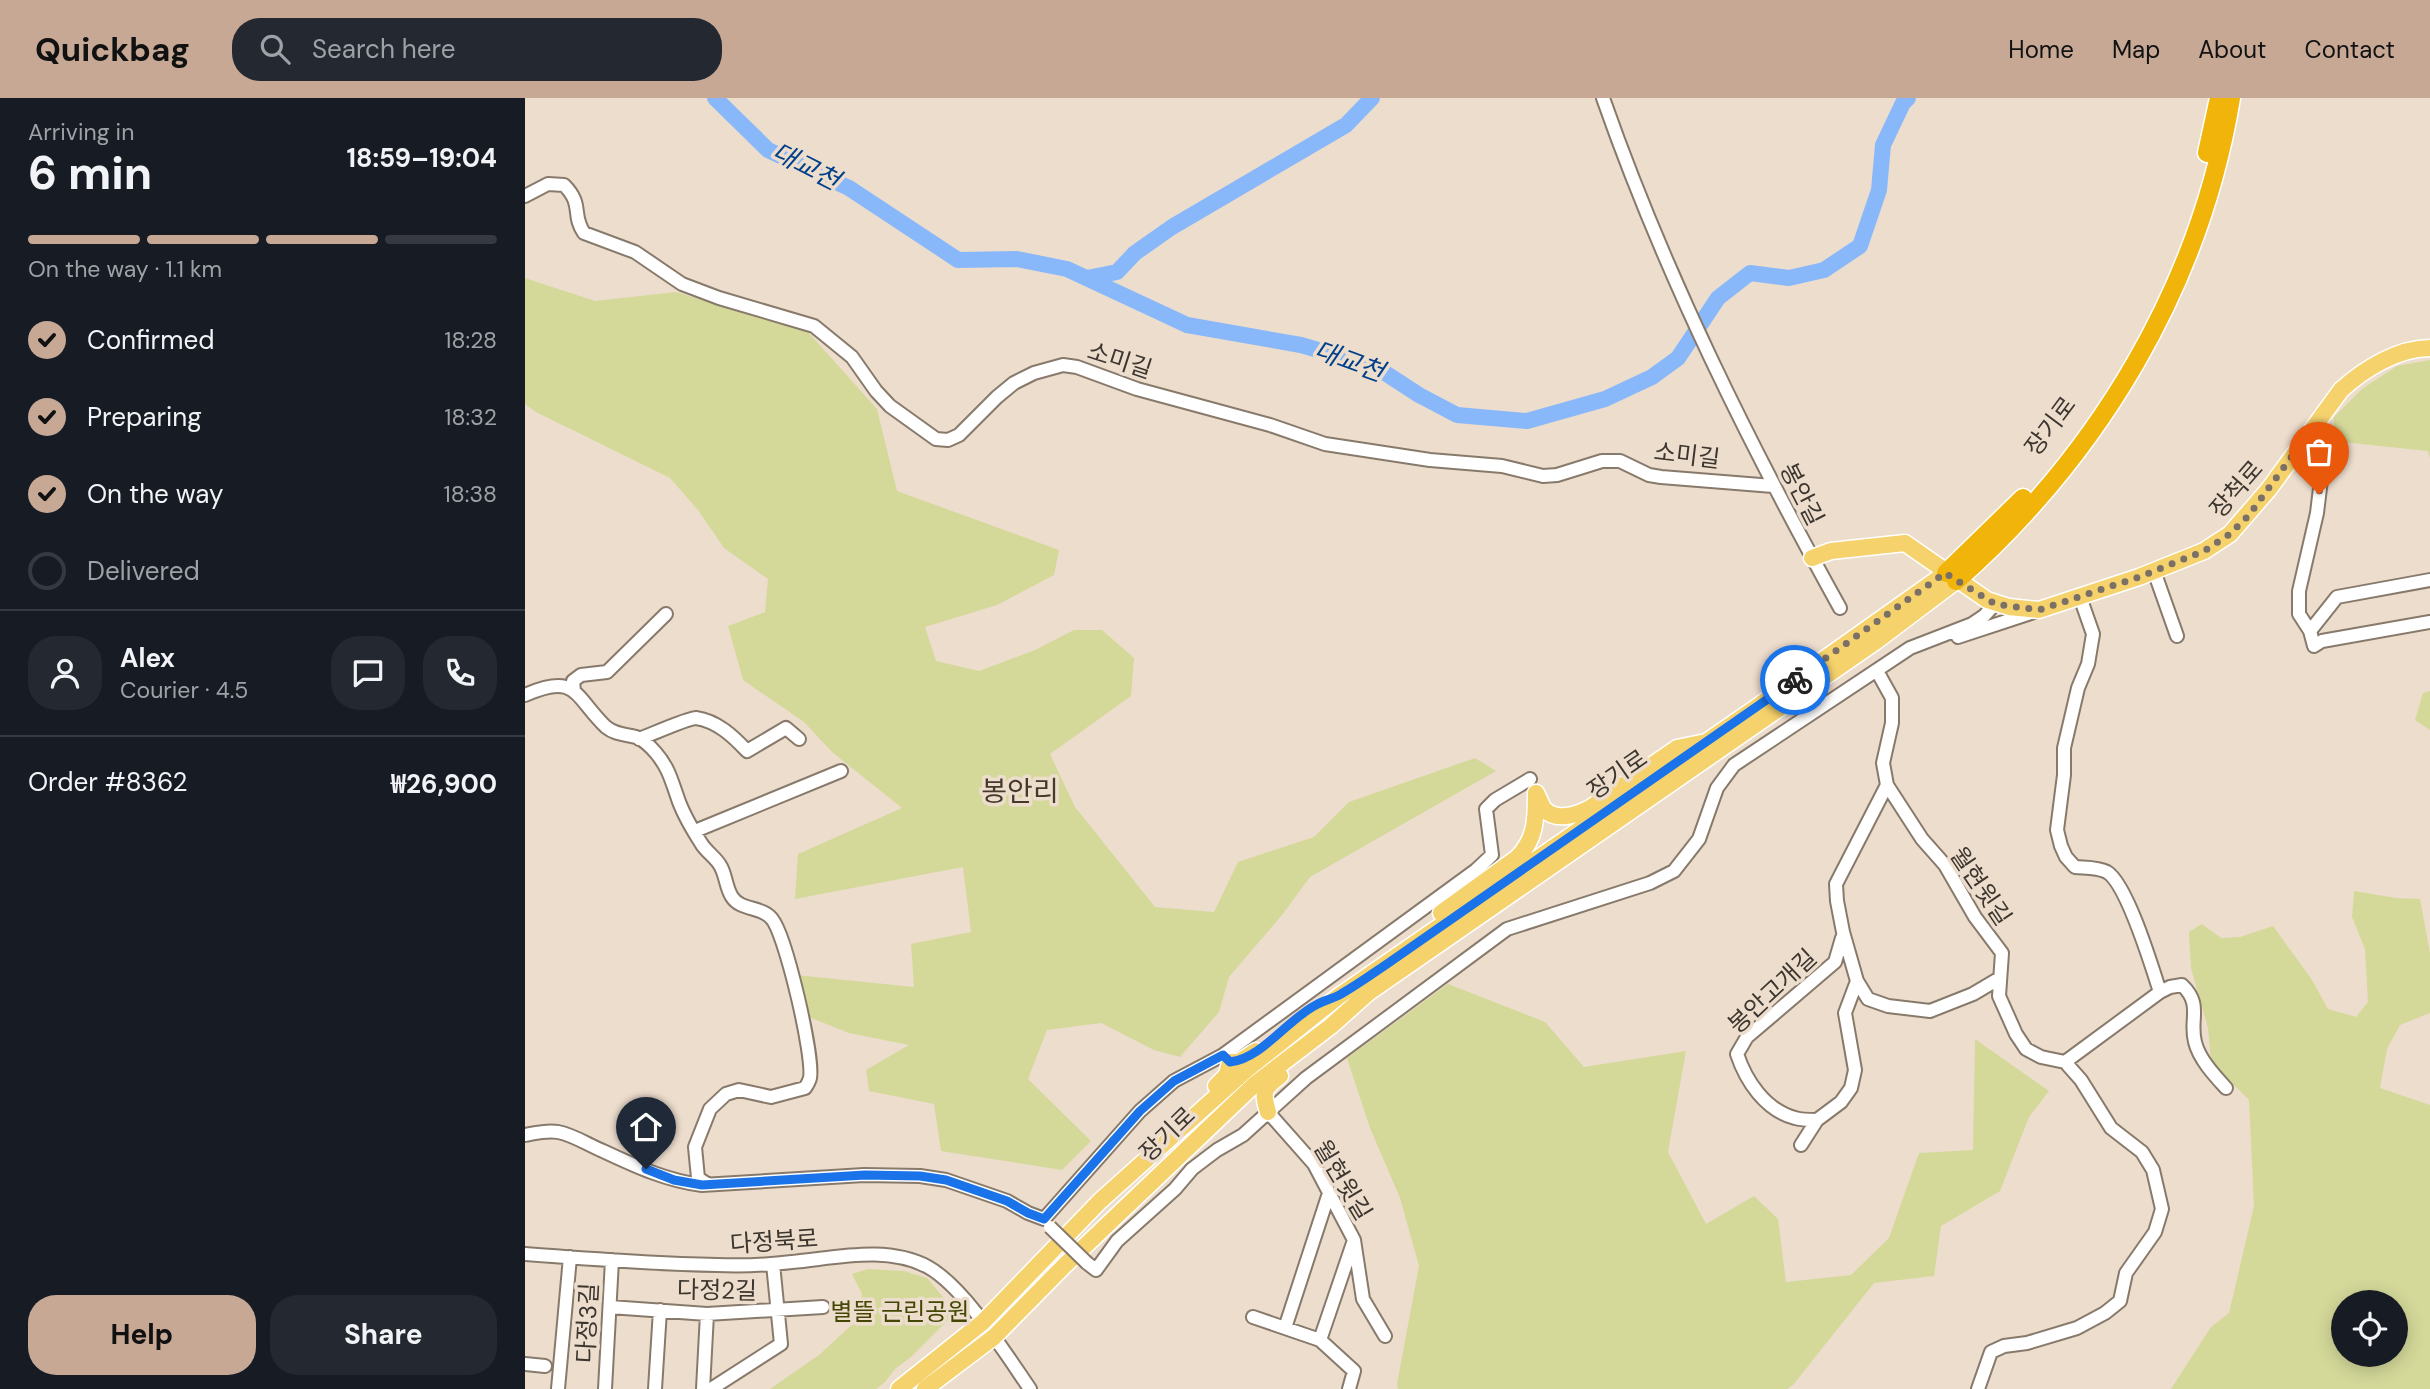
<!DOCTYPE html>
<meta charset="utf-8">
<style>
:root{--surface:#171b24;--page:#242831;--text:#f1f3f6;--muted:#9ea1a6;--line:#363941;--accent:#c6a895}
body{margin:0;font-family:"DM Sans","Noto Sans KR",sans-serif;background:var(--page);color:var(--text);height:100vh;display:flex;flex-direction:column;font-size:26px;white-space:nowrap}
*{box-sizing:border-box;margin:0}
p{font-size:23px;color:var(--muted)}
.icon{flex:none;width:38px;height:38px;fill:none;stroke:currentColor;stroke-width:2;stroke-linecap:round;stroke-linejoin:round}
.map{position:relative;flex:1;overflow:hidden}
.panel{display:flex;flex-direction:column;background:var(--surface);width:525px}
.panel>*{flex:none}
.controls{position:absolute;left:1806px;top:1192px;display:grid;gap:14px}
.controls a{display:grid;place-items:center;width:77px;height:77px;border-radius:50%;background:var(--surface);box-shadow:0 4px 18px #0003;font-size:35px}
.pin{position:absolute;display:grid;place-items:center;width:60px;height:60px;color:#fff;margin:-72px -30px;border-radius:50% 50% 50% 0;rotate:-45deg;box-shadow:0 0 7px #0007}
.pin .icon{rotate:45deg}
.courier{position:absolute;display:grid;place-items:center;width:70px;height:70px;margin:-35px;border:5px solid #1a73e8;border-radius:50%;background:#fff;color:#222;box-shadow:0 2px 9px #0007}
.overview em{font-style:normal;font-weight:700}
.overview div{display:flex;flex-direction:column-reverse}
.overview{display:flex;align-items:center;justify-content:space-between;height:119px;padding:0 28px}
h1{font-size:46px;font-weight:700;line-height:52px}
.bar{display:grid;grid-template-columns:repeat(4,1fr);gap:10px 7px;align-content:center;height:84px;padding:0 28px}
.bar i{height:9px;border-radius:5px;background:var(--line)}
.bar .selected{background:var(--accent)}
.bar p{grid-column:span 4}
.line{display:flex;align-items:center;gap:18px;padding:0 28px;border-top:2px solid var(--line)}
.line div{flex:1}
.round{display:grid;place-items:center;flex:none;width:74px;height:74px;border-radius:28px;background:var(--page)}
ol{padding:0 28px;list-style:none}
li{display:flex;align-items:center;gap:21px;height:77px}
li p{margin-inline-start:auto}
li .icon{padding:7px;border-radius:50%;background:var(--accent);color:#111;stroke-width:4}
li:last-child{color:var(--muted)}
li i{width:38px;height:38px;border:4px solid var(--line);border-radius:50%}
.action{display:flex;gap:14px;margin-top:auto;padding:14px 28px}
.action a{flex:1;height:80px;border-radius:28px;background:var(--accent);color:#111;font-size:28px;font-weight:700;line-height:80px;text-align:center}
.action a+a{background:var(--page);color:var(--text)}
header{display:flex;align-items:center;gap:42px;box-sizing:border-box;height:98px;padding:0 35px;background:var(--accent);color:#111}
header strong{font-size:33px}
nav{display:flex;gap:38px;margin-inline-start:auto;font-size:24px}
.search{width:490px;height:63px;background:var(--page);display:flex;align-items:center;gap:18px;box-sizing:border-box;padding:0 24px;border-radius:28px;color:var(--muted);font-size:26px}
main{display:flex;flex:1;min-height:0}
.map>svg:first-child{display:block}
</style>
<header>
<strong>Quickbag</strong>
<div class="search"><svg class="icon" aria-label="search" viewBox="0 0 24 24"><circle cx="10" cy="10" r="6"/><path d="M15 15l6 6"/></svg>Search here</div>
<nav><a>Home</a><a>Map</a><a>About</a><a>Contact</a></nav>
</header>
<main>
<section class="panel">
<div class="overview"><div><h1>6 min</h1><p>Arriving in</p></div><em>18:59–19:04</em></div>
<div class="bar"><i class="selected"></i><i class="selected"></i><i class="selected"></i><i></i><p>On the way · 1.1 km</p></div>
<ol>
<li><svg class="icon" aria-label="check" viewBox="0 0 24 24"><path d="M5 12l5 5 9-10"/></svg>Confirmed<p>18:28</p></li>
<li><svg class="icon" aria-label="check" viewBox="0 0 24 24"><path d="M5 12l5 5 9-10"/></svg>Preparing<p>18:32</p></li>
<li><svg class="icon" aria-label="check" viewBox="0 0 24 24"><path d="M5 12l5 5 9-10"/></svg>On the way<p>18:38</p></li>
<li><i></i>Delivered</li>
</ol>
<div class="line" style="height:126px"><a class="round"><svg class="icon" aria-label="person" viewBox="0 0 24 24"><circle cx="12" cy="8" r="4"/><path d="M4 21q1-7 8-7t8 7"/></svg></a><div><b>Alex</b><p>Courier · 4.5</p></div><a class="round"><svg class="icon" aria-label="chat" viewBox="0 0 24 24"><path d="M4 5h16v11H9l-5 4z"/></svg></a><a class="round"><svg class="icon" aria-label="phone" viewBox="0 0 24 24"><path d="M5 4h4l2 5-3 2q2 4 5 5l2-3 5 2v4C11 20 4 13 5 4z"/></svg></a></div>
<div class="line" style="height:91px"><div>Order #8362</div><b>₩26,900</b></div>
<div class="action"><a>Help</a><a>Share</a></div>
</section>
<div class="map">
<svg width="1905" height="1291" viewBox="0 0 1905 1291">
<rect width="100%" height="100%" fill="#edddcd"/>
<path fill="#d4d99a" fill-rule="evenodd" d="M0,180L70,203L151,194L283,234L352,311L372,393L534,452L529,477L472,507L400,529L411,563L454,573L510,552L549,532H577L609,560L606,598L525,656L550,709L630,809L689,814L713,764L789,739L824,704L950,660L971,673L785,779L757,817L704,879L694,914L655,959L629,952L576,925L522,932L503,981L566,1043L537,1072L416,1053L409,1006L344,993L341,972L384,947L324,935L284,919L271,877L389,889L386,846L446,834L438,769L270,801L273,756L377,710L307,654L279,624L218,582L203,528L240,514L243,481L199,450L173,412L145,380L11,314L0,306Z
M1905,262V360L1903,353L1808,343L1809,319L1837,291L1872,268Z
M1905,593V632L1890,622L1898,595Z
M1829,793L1871,800L1895,801L1905,855V915L1875,927L1862,951L1855,990L1905,1007V1291H1646L1686,1229L1704,1215L1729,1108L1724,1002L1686,964L1683,930L1666,870L1664,834L1677,826L1696,840L1715,839L1748,828L1787,882L1803,911L1831,919L1843,904L1840,851L1827,819ZM1818,1204H1871V1256H1818Z
M923,886L1020,924L1059,969L1161,953L1143,1054L1181,1126L1229,1098L1253,1121L1261,1184L1326,1177L1364,1140L1394,1055L1448,1052L1450,941L1524,993L1504,1019L1475,1093L1416,1128L1409,1178L1349,1185L1268,1287L1262,1291H873L872,1286L894,1168L875,1100L845,1030L822,960Z
M343,1171L379,1173L402,1180L423,1205V1222L386,1259L370,1271L360,1284L351,1291H245L294,1257L332,1222L337,1196L327,1176Z"/>
<g fill="none" stroke-linecap="round" stroke-linejoin="round">
<path stroke="#89b8fa" stroke-width="16" d="M190,0L243,52L324,90L433,162L492,161L542,171L662,227L776,247L851,269L894,297L932,317L1002,323L1080,301L1127,279L1153,260L1193,200L1225,175L1264,180L1299,172L1335,148L1354,92L1358,47L1378,5L1383,0
M562,180L592,174L610,155L647,129L821,27L847,0"/>
<defs>
<path id="minor" d="M1078,0C1140,177 1224,346 1315,510
M0,98L23,86L39,87C59,107 46,116 59,135L110,154L157,186L194,200L289,228L327,259L351,293L365,308L411,341L423,342L434,337L472,299L489,285L509,275L538,267L552,269L612,291L745,327L800,346L905,362L977,368L1018,378L1032,377L1077,363H1095L1124,377L1136,379L1248,388
M1792,325L1799,357L1792,415L1774,493V516L1785,533L1789,548L1797,543L1905,524
M1629,473L1652,538
M1555,499L1568,536L1563,566L1553,590L1539,650V677L1532,732L1536,748L1541,759L1550,769C1561,770 1572,769 1582,774C1602,786 1627,869 1635,894
M1785,533L1812,499L1905,482
M1433,539L1512,513
M1352,573L1367,600V625L1358,665L1362,687L1397,741L1420,767L1450,819L1477,855L1474,898L1491,936L1501,951L1516,959L1540,964L1556,982L1586,1030L1617,1054L1628,1072L1637,1111L1630,1134L1601,1175L1595,1203L1580,1215L1552,1230L1502,1245L1479,1248L1466,1254L1453,1291
M49,593L48,583L56,577L82,574L141,516
M0,597C52,574 49,598 81,629C91,637 100,636 111,639C119,642 126,649 131,655C143,669 146,681 152,698C157,714 167,731 176,745C181,754 192,760 196,769C201,778 201,790 207,799C216,813 237,808 247,821C261,838 289,959 285,980C284,984 282,987 280,990L246,999L214,992L201,996L185,1011L170,1049L173,1080L182,1086
M114,641C125,637 163,620 171,620C192,623 208,638 222,653L261,630L274,641
M170,733L316,673
M1332,883L1343,901L1363,908L1405,913L1448,896L1475,880
M698,957L951,772L967,757L961,711L970,702L1005,681
M1540,964L1635,894L1645,889L1657,887C1678,907 1664,921 1670,944C1674,961 1690,978 1701,990
M743,1014L789,1066L829,1142L838,1201L860,1238
M1292,1022C1285,1022 1276,1022 1270,1020C1240,1012 1221,983 1212,956L1222,939L1310,864L1317,840
M0,1037C11,1035 22,1032 33,1034C49,1037 63,1047 78,1053C110,1068 142,1083 177,1087L339,1077L395,1078L421,1082L482,1103L503,1115L519,1121
M1276,1047L1292,1022L1316,1004L1326,990L1330,972L1320,915L1332,883L1318,834L1312,803L1311,786L1362,687
M519,1121L615,1013L649,983L698,957L703,962
M0,1156C64,1161 128,1166 192,1167C217,1168 242,1167 267,1164C311,1160 362,1147 403,1169C439,1189 481,1256 505,1291
M562,1165L571,1172L592,1143L650,1091L667,1071L692,1052L718,1037L781,980L982,831L1125,785L1149,773L1174,741L1192,690L1209,667L1385,550L1447,526L1459,518L1470,506
M85,1209L182,1216L298,1209
M728,1219L795,1242
M760,1230L804,1095
M0,1266L20,1268
M33,1291L45,1159
M80,1291L87,1162
M130,1291L135,1212
M178,1291L182,1216
M186,1291L256,1246L248,1166
M824,1291L829,1273L795,1242L828,1145"/>
<path id="major" d="M1287,460L1306,453L1380,445L1462,502L1484,509L1514,512L1614,479L1679,453L1705,436L1744,391L1816,292C1839,271 1873,250 1905,250
M1011,695C1014,700 1016,707 1019,711C1031,724 1052,717 1065,710L1152,650L1176,645
M916,815L992,760C1011,741 1011,721 1011,695
M691,988L702,977L705,964H714L731,953
M743,1014C737,993 738,991 755,978
M374,1291L458,1224L575,1103L721,972L814,898L1229,611L1421,475
M400,1291L469,1239L540,1167L730,986L806,928L843,895L1350,544L1431,483"/>
<path id="highway" d="M1682,55L1694,0
M1421,475L1498,400
M1431,483C1574,357 1675,188 1706,0"/>
</defs>
<use href="#minor" stroke="#887a6b" stroke-width="16"/>
<use href="#major" stroke="#fff" stroke-width="19"/>
<use href="#highway" stroke="#fff" stroke-width="21"/>
<use href="#minor" stroke="#fff" stroke-width="12"/>
<use href="#major" stroke="#f6d26d" stroke-width="16"/>
<use href="#highway" stroke="#f0b40b" stroke-width="18"/>
<defs>
<path id="minor-bridge" d="M525,1129L562,1165"/>
</defs>
<use href="#minor-bridge" stroke="#887a6b" stroke-width="16" stroke-linecap="butt"/>
<use href="#minor-bridge" stroke="#fff" stroke-width="12"/>
</g>
<g fill="none" stroke-linecap="round" stroke-linejoin="round">
<path stroke="#7a7066" stroke-width="7" stroke-dasharray="0 12.6" d="M1270,582L1420,475L1470,506L1514,512L1614,479L1679,453L1705,436L1724,417L1792,324L1799,357L1794,396"/>
<path stroke="#1a73e8" stroke-width="9" d="M121,1071L149,1082L177,1087L340,1077L395,1078L421,1082L482,1103L503,1115L519,1121L615,1013L649,983L698,957L705,964C736,961 763,921 791,907C799,902 808,901 816,896C832,887 847,876 862,866L1270,582"/>
</g>
<g text-anchor="middle" dominant-baseline="central" stroke-width="7" stroke-linejoin="round" paint-order="stroke">
<g font-size="24" fill="#3c362f" stroke="#edddcd">
<text transform="translate(595 262) rotate(18)">소미길</text>
<text transform="translate(1525 328) rotate(-53)">장기로</text>
<text transform="translate(1162 357) rotate(7)">소미길</text>
<text transform="translate(1711 391) rotate(-49)">장척로</text>
<text transform="translate(1277 396) rotate(63)">봉안길</text>
<text transform="translate(1092 676) rotate(-35)">장기로</text>
<text transform="translate(1456 788) rotate(56)">월현윗길</text>
<text transform="translate(1247 893) rotate(-43)">봉안고개길</text>
<text transform="translate(642 1036) rotate(-44)">장기로</text>
<text transform="translate(818 1082) rotate(59)">월현윗길</text>
<text transform="translate(249 1143) rotate(-4)">다정북로</text>
<text transform="translate(192 1192) rotate(1)">다정2길</text>
<text transform="translate(62 1225) rotate(-87)">다정3길</text>
</g>
<g font-size="24" fill="#444704" stroke="#edddcd">
<text x="375" y="1213">별뜰 근린공원</text>
</g>
<g font-size="26" font-style="italic" fill="#00408a" stroke="#edddcd">
<text transform="translate(281 68) rotate(27)">대교천</text>
<text transform="translate(824 263) rotate(20)">대교천</text>
</g>
<g font-size="28" fill="#45392c" stroke="#edddcd">
<text x="495" y="693">봉안리</text>
</g>
</g>
</svg>
<div class="controls">
<a><svg class="icon" aria-label="locate" viewBox="0 0 24 24"><circle cx="12" cy="12" r="6"/><path d="M12 2v4M12 18v4M2 12h4M18 12h4"/></svg></a>
</div>
<div class="pin" style="left:1794px;top:396px;background:#ea580c"><svg class="icon" aria-label="bag" viewBox="0 0 24 24"><path d="M5 8h14l-1 12H6zM9 8a3 3 0 0 1 6 0"/></svg></div>
<div class="pin" style="left:121px;top:1071px;background:#1f2937"><svg class="icon" aria-label="home" viewBox="0 0 24 24"><path d="M3 11l9-7 9 7M6 9v11h12V9"/></svg></div>
<div class="courier" style="left:1270px;top:582px"><svg class="icon" aria-label="bike" viewBox="0 0 24 24"><circle cx="6" cy="16" r="4"/><circle cx="18" cy="16" r="4"/><path d="M6 16l4-8h5l3 8M10 8l3 8H6M13 5h3"/></svg></div>
</div>
</main>
